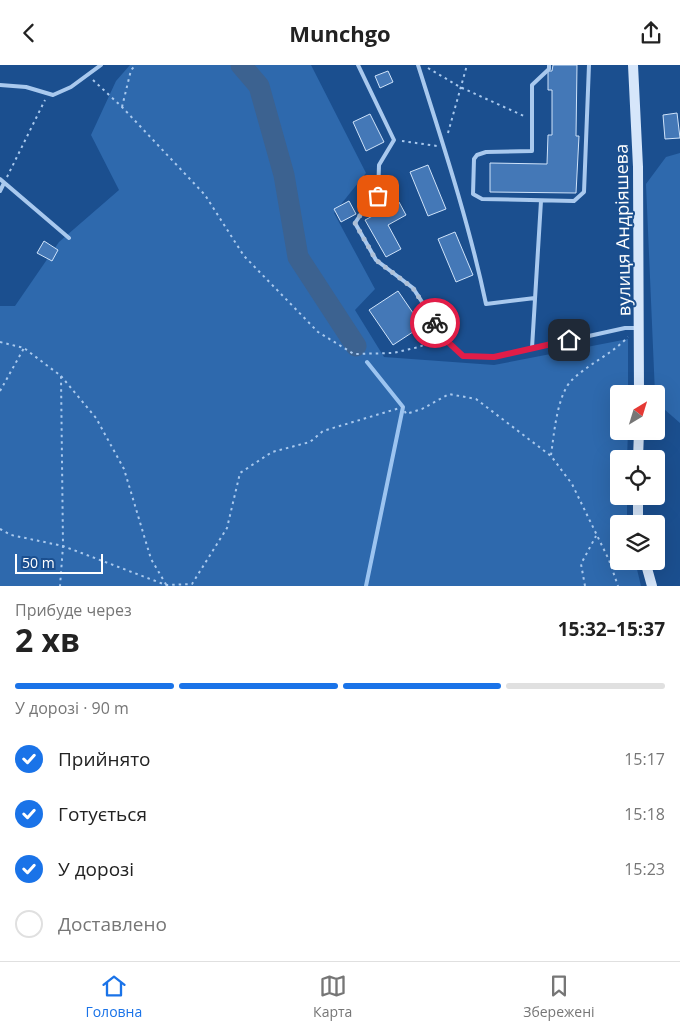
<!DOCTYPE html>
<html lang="uk">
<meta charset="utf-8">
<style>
:root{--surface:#fff;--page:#f6f6f6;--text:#222;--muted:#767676;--line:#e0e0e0;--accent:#1a73e8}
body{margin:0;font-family:"Open Sans",sans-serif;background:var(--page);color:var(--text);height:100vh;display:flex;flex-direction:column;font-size:19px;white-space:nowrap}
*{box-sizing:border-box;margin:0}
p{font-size:16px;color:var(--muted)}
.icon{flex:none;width:28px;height:28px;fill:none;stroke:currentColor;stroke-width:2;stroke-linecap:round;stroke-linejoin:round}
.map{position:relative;height:521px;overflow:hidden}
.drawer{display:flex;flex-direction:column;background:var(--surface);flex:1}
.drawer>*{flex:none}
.needle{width:32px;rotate:38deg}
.controls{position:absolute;left:610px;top:320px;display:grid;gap:10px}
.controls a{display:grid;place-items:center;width:55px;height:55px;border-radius:5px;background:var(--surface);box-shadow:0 5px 20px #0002;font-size:25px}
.scale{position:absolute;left:15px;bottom:12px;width:88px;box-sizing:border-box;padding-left:5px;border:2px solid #fff;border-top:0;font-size:14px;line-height:18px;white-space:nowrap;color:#fff;-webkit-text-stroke:4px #1b4f8f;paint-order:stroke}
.pin{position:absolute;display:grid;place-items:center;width:42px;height:42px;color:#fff;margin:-21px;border-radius:10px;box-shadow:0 2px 8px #0006}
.courier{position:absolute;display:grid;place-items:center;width:50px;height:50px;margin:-25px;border:4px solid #e11d48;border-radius:50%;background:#fff;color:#222;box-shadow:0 1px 6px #0007}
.headline em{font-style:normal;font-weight:700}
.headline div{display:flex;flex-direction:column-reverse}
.headline{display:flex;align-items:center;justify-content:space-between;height:85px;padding:0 15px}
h1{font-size:32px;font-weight:700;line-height:38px}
.bar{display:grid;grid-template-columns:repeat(4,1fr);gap:8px 5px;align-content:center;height:60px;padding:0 15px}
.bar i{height:6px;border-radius:4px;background:var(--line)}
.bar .on{background:var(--accent)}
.bar p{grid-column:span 4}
ol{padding:0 15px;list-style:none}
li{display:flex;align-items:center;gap:15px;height:55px}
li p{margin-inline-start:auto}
li .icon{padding:5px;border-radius:50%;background:var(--accent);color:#fff;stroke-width:4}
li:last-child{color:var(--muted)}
li i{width:28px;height:28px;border:2px solid var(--line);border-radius:50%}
header{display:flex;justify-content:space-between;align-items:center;height:65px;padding:0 15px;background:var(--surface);font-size:22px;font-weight:700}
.tab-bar{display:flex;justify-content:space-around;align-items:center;height:70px;border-top:1px solid var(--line);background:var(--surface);font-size:14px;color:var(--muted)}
.tab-bar a{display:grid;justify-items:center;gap:2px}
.tab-bar .on{color:var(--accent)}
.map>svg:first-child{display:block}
</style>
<header><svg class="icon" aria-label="back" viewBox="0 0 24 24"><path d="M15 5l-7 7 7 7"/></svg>Munchgo<svg class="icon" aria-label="share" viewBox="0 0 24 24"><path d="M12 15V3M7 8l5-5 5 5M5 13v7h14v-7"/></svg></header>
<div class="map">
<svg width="680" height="521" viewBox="0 0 680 521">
<rect width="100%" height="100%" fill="#1b4f8f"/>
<path fill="#2e69ad" d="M130,0H311L366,108L334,148L375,224L355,245L384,292L494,300L628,274V329H619V366H628L627,394H619V431H627V459H619V496H635L641,521H0V241H15L59,177L119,125L91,70L116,16Z
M680,88V358L656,337L655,329L646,119L666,92Z"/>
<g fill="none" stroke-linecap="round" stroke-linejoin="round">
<path stroke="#9cc4f0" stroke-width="4" d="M366,521L403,342L367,297"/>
<path stroke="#3c6290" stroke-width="21" d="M241,0L259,21L284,110L298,192L356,281"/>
</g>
<path fill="#4478b7" stroke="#cfe3fa" d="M553,0H577L576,71H579L576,128L490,127V98L547,99L548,70H552V25H548V6H552Z
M388,6L393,17L380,23L375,11Z
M677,48L680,73L665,74L663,50Z
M370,49L384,77L366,86L353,57Z
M428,100L446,144L428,151L410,107Z
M349,136L356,149L341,157L334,144Z
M399,137L406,150L388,160L401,184L386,192L365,155Z
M455,167L473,210L456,217L438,174Z
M44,176L58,185L52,196L37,188Z
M398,226L422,261L393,280L369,245Z"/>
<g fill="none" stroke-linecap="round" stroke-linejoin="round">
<path stroke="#a9c9ee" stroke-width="2" stroke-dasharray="2.5 4" stroke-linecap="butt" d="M428,3L460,22L524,51
M93,15L122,42L205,130L244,191L318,267L354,289L393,288L419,282L438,274
M122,42L131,5L136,0
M448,68L467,0
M402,76L437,81
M7,112L45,35
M0,277L24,283L61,311L63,481L60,521
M61,311L96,353L124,404L151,494L167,521
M0,326L24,283
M551,390C554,370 557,328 573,314C590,298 612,289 628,272
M0,464L11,470L63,481L166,520L192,519L227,463L240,408L272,387L310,377L323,366L403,342L406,349L422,344L449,329L476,334L551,391L572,419L609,495L618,521
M585,521L581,499L596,471"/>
<path stroke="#a9c9ee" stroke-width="4" d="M358,0L394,75L379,100L378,131L363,146L355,158L376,195L413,223L448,277L463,291L494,292L625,263H638
M418,0C443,79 469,158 486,239L535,233
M549,0V4L532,20V86L486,87L477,90L474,94L473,129L482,134L574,136L584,127L589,0
M0,20L26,22L53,30L71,22L101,0
M0,114L69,173
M0,126L4,118
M532,283L541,136"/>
<path stroke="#d6e6fa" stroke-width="10" d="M633,0L638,102L639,329
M638,394L639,366
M638,431V459
M645,496L652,521"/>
</g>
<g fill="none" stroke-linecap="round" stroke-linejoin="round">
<path stroke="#afc1d8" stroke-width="5" stroke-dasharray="0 9" d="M378,131L363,146L355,158L376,195L413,223L435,258"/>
<path stroke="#e11d48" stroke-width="6" d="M435,258L448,277L463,291L494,292L569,275"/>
</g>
<g text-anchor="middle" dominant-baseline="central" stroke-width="4" stroke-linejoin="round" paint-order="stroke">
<g font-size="18" fill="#fff" stroke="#1b4f8f">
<text transform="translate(622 165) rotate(-91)">вулиця Андріяшева</text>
</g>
</g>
</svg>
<div class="controls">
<a><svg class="needle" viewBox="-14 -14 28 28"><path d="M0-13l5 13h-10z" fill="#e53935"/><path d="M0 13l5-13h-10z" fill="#767676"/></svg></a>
<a><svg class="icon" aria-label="locate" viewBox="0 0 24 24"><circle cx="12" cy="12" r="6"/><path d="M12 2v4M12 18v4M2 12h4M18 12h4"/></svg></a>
<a><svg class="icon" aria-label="layers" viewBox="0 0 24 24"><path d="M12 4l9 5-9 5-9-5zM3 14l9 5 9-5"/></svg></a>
</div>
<div class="scale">50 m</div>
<div class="pin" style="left:378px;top:131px;background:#ea580c"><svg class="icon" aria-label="bag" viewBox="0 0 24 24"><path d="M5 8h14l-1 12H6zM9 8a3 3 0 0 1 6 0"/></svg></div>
<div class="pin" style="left:569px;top:275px;background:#1f2937"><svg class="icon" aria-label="home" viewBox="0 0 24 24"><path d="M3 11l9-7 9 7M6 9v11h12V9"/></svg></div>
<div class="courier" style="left:435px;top:258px"><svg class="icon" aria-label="bike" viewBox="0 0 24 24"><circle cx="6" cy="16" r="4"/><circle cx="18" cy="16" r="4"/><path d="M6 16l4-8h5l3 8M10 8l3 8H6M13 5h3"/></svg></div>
</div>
<section class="drawer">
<div class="headline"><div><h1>2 хв</h1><p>Прибуде через</p></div><em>15:32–15:37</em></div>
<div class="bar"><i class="on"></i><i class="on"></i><i class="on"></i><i></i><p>У дорозі · 90 m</p></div>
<ol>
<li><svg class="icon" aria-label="check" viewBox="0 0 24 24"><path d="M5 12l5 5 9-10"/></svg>Прийнято<p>15:17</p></li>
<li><svg class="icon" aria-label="check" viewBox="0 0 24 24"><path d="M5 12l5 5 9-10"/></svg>Готується<p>15:18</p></li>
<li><svg class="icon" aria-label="check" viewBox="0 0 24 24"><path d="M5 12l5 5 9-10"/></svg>У дорозі<p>15:23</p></li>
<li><i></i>Доставлено</li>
</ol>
</section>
<nav class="tab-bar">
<a class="on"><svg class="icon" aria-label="home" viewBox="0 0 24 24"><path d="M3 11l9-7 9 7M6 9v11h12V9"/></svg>Головна</a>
<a><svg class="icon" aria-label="map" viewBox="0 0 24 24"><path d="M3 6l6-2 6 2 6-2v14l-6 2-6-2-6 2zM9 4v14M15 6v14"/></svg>Карта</a>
<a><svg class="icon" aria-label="saved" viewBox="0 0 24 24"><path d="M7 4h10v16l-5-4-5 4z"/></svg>Збережені</a>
</nav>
